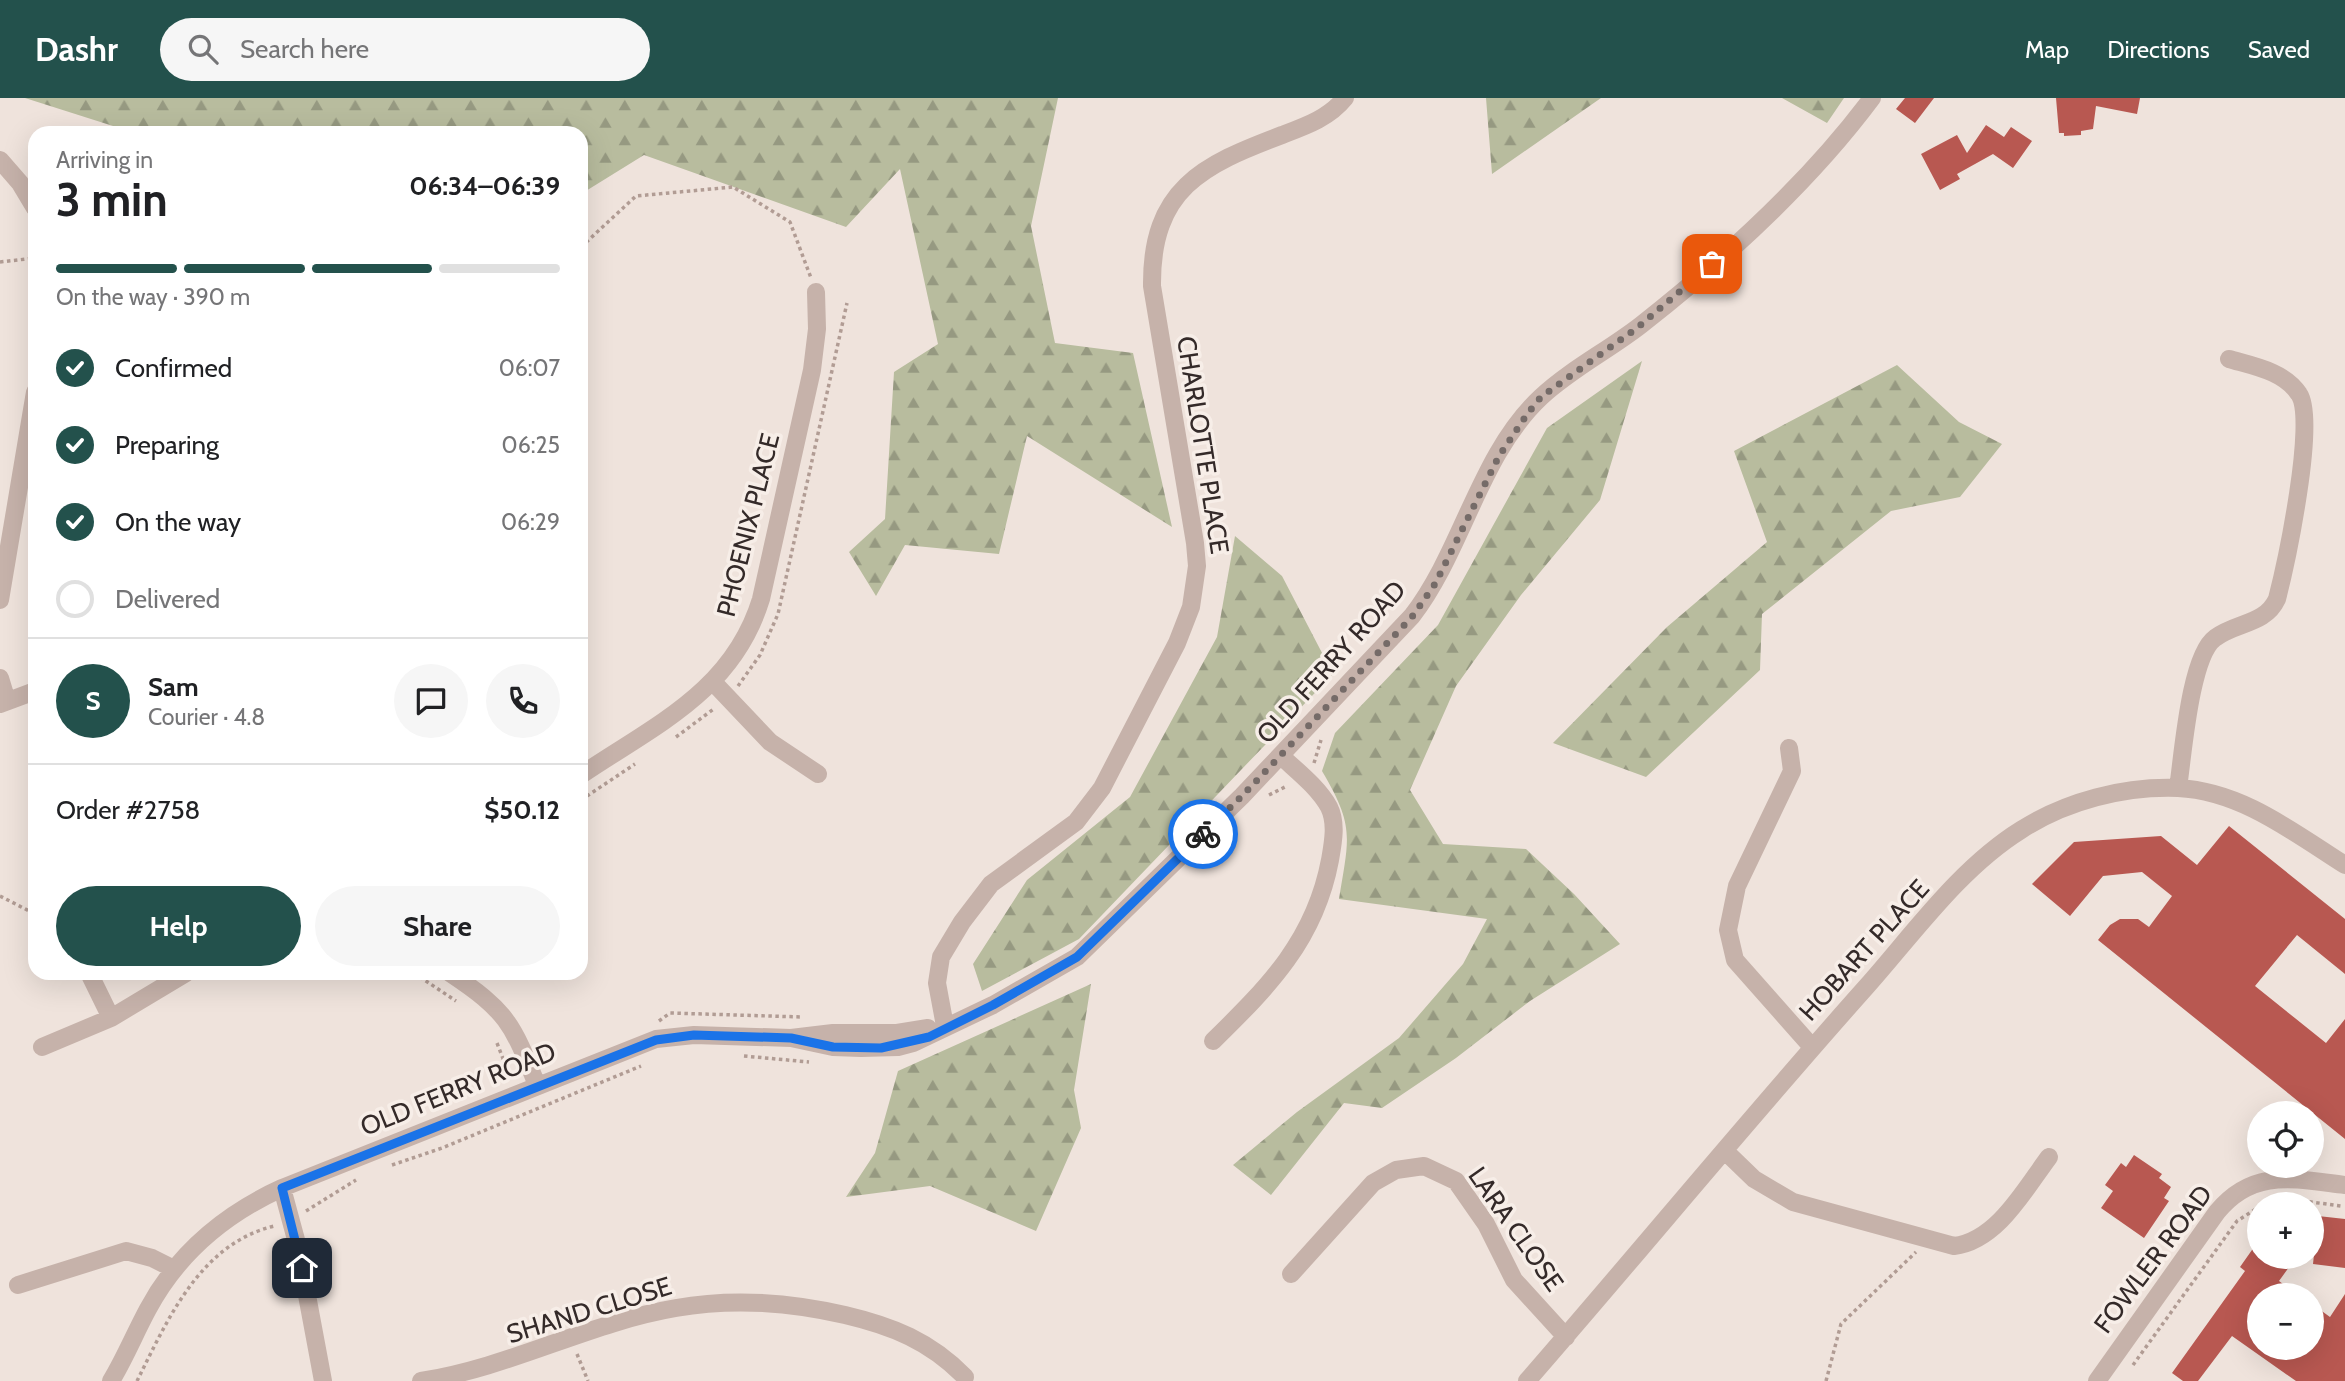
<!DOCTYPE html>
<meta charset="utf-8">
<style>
:root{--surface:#fff;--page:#f6f6f6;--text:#202124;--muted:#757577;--line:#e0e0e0;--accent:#23514c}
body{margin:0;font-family:Cabin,sans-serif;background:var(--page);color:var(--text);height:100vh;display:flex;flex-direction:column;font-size:26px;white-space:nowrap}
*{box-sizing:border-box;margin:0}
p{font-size:23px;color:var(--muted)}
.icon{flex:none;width:38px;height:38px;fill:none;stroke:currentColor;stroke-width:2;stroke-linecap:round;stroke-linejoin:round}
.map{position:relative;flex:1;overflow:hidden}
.sheet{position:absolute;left:28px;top:28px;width:560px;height:854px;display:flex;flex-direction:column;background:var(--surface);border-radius:21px;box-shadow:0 7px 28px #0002}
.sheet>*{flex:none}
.fabs{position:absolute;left:2247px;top:1003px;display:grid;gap:14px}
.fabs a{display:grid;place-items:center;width:77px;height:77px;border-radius:50%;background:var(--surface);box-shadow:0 7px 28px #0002;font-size:35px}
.pin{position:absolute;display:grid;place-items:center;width:60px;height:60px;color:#fff;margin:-30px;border-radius:14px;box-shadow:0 4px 10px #0006}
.courier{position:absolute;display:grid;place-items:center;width:70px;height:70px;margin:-35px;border:5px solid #1a73e8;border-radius:50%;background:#fff;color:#222;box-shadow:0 2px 9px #0007}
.headline em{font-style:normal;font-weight:800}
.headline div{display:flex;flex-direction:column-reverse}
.headline{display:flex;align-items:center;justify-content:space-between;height:119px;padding:0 28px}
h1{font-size:46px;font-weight:800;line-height:52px}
.bar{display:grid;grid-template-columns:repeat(4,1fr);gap:10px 7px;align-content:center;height:84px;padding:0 28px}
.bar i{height:9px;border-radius:5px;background:var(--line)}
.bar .active{background:var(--accent)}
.bar p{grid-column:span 4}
.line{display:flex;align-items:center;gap:18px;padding:0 28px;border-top:2px solid var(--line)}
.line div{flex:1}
.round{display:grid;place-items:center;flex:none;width:74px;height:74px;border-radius:37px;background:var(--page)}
ol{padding:0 28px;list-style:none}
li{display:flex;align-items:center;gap:21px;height:77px}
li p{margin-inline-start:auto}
li .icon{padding:7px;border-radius:50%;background:var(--accent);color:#fff;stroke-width:4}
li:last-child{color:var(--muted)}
li i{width:38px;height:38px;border:4px solid var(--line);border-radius:50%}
.button{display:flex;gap:14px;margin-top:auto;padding:14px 28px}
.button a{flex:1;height:80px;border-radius:42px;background:var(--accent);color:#fff;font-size:28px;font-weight:800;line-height:80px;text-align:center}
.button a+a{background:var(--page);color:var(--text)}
header{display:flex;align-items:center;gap:42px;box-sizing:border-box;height:98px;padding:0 35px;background:var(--accent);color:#fff}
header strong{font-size:33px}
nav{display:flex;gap:38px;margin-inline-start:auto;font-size:24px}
.search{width:490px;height:63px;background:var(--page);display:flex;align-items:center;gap:18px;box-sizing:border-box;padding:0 24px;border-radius:38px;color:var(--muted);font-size:26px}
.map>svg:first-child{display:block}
</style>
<header>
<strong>Dashr</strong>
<div class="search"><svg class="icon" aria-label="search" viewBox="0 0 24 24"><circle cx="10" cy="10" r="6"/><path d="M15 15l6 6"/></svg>Search here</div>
<nav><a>Map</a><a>Directions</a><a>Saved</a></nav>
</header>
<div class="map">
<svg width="2345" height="1283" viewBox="0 0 2345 1283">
<defs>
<pattern id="forest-firs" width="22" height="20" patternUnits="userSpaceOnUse" patternTransform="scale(1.75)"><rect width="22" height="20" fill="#b8bc9e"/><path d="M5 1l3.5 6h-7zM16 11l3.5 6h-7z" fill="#969981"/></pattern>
</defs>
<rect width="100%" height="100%" fill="#efe3dc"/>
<path fill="url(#forest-firs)" d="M25,0H1058L1031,128L1055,245L1133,255L1172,429L1027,338L999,456L905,447L876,498L849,454L885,421L894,274L938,246L900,71L846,129L644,57L581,96V35H135Z
M1486,0H1601L1492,76Z
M1782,0H1844L1827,25Z
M1642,263L1600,402L1521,497L1456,588L1410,692L1443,746L1526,751L1574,796L1620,846L1530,903L1456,960L1382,1010L1344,1005L1271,1097L1233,1067L1297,1014L1399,940L1463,866L1487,821L1339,801C1349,739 1355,729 1322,673L1335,635L1438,527L1547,330Z
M1897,267L1959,324L2002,346L1960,399L1891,413L1762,516L1760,572L1646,679L1553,645L1667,529L1767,444L1734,353Z
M1235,438L1282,478L1333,576L1079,841L982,893L973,866L1027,782L1130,699L1217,539Z
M1091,886L1074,992L1081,1030L1036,1133L930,1088L846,1099L875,1055L898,973Z"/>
<path fill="#b85851" d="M1905,0H1934L1915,25L1896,11Z
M2056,0H2140L2137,16L2096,8L2093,31L2081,33V37L2064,38V35H2059Z
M1986,27L2004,39L2011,29L2032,43L2013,70L1993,56L1957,76L1960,81L1940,92L1921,56L1957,37L1967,55Z
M2229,728L2345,821V876L2297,837L2255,888L2326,945L2345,921V1041L2098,842L2110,827L2120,821H2138L2149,829L2172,798L2142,774L2103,778L2070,818L2032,786L2074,744L2161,738L2197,767Z
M2134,1057L2162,1076L2159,1080L2171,1089L2164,1100L2169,1103L2144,1140L2101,1110L2113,1093L2105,1087L2121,1065L2126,1069Z
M2318,1118L2345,1121V1170L2313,1166Z
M2259,1142V1158H2297L2279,1183L2298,1197H2259V1250H2312V1206L2330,1219L2345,1196V1283H2296L2232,1238L2198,1283H2183L2172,1275L2245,1173L2240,1169Z"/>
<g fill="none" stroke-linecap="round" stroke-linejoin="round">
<path stroke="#b19c94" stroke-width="3.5" stroke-dasharray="3.5 3.5" stroke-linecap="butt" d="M581,149L636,98L733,89L790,124L811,180
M0,164L35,160
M738,588L760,557L778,516L847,205
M676,639L715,610
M1314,665L1321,642
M1269,697L1287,688
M581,702L635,666
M0,798L35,816
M414,875L456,903
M659,923L670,915L802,919
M497,945L509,976
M744,958L809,964
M392,1067L442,1050L641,968
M2268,1106L2289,1101L2341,1108
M306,1113L356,1082
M577,1256L588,1283
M2133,1267L2237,1123L2259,1109
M137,1283C168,1221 200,1146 274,1128
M1826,1283L1841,1226L1916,1154"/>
<path stroke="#c6b2aa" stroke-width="18" d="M0,62L20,85L35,110
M0,502L35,294
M0,580L7,603
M714,585L770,644L818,676
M0,606L35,593
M1789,650L1792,673L1737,788L1728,832L1735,862L1812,949
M581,677C655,627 733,593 761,501L812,272L817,231L816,194
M2178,690C2183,657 2190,558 2215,540C2236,524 2265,527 2277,501C2286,466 2317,322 2299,296C2284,273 2253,268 2229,261
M89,875L111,920
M450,875C507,913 512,925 537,987
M945,928L937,885L941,859L962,824L991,786L1076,724L1102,690L1177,545L1191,509L1197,468L1195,445L1152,188C1151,91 1202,67 1282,37C1306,28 1329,20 1345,0
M791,940L833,949L861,950L898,949L913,945L993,907L1077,859L1242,698L1412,518C1463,452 1479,357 1541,299C1571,271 1609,252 1641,227C1725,161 1808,86 1872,0
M1213,943C1269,888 1315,842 1330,762C1333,745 1337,725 1329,709C1318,689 1297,673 1281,658
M42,949L111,920L186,875
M1725,1053L1754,1081L1793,1104L1954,1148C1997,1143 2025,1091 2049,1059
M282,1090L298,1149L323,1283
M1291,1176L1373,1085L1396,1072L1424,1068L1456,1083L1486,1126L1514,1182L1566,1239
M18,1187L126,1153L152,1160L174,1171
M111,1283C125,1260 135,1235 148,1211C178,1155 225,1116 282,1090L656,941L694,937L791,940L833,935H897L928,930
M421,1283C511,1269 588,1225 676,1210C732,1200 789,1204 845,1217C892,1228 930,1243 965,1279
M1527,1283C1641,1152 1751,1018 1867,888C1914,835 1960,770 2021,732C2066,703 2124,688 2178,690C2241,693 2293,734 2345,767"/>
<path stroke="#c6b2aa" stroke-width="18" d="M2097,1283L2217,1114C2253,1070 2294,1081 2345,1087"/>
</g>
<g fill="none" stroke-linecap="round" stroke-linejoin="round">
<path stroke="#756b68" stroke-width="7" stroke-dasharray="0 12.6" d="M1203,736L1242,698L1412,519L1435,486L1499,358L1528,315L1541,299L1637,230L1712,166"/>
<path stroke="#1a73e8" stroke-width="9" d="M302,1170L282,1090L656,942L694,937L791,940L833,949L881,950L929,939L993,907L1077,859L1203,736"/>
</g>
<g text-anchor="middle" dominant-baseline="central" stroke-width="7" stroke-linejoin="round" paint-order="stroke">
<g font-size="26" fill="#342a29" stroke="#f7eee8">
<text transform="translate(1203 347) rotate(81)">CHARLOTTE PLACE</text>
<text transform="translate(748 427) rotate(-76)">PHOENIX PLACE</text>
<text transform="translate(1331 564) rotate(-48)">OLD FERRY ROAD</text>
<text transform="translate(1864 852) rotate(-48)">HOBART PLACE</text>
<text transform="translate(458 991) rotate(-22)">OLD FERRY ROAD</text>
<text transform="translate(1516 1131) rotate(55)">LARA CLOSE</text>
<text transform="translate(2153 1161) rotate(-53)">FOWLER ROAD</text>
<text transform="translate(589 1212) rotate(-17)">SHAND CLOSE</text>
</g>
</g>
</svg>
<div class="fabs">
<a><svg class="icon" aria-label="locate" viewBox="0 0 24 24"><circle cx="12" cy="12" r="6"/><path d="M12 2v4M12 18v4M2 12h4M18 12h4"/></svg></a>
<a>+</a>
<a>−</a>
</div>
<div class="pin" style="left:1712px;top:166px;background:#ea580c"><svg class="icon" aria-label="bag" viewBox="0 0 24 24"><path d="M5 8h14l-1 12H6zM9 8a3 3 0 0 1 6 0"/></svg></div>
<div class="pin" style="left:302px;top:1170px;background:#1f2937"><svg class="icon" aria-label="home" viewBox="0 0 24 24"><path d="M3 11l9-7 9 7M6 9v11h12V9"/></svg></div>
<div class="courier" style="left:1203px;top:736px"><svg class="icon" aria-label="bike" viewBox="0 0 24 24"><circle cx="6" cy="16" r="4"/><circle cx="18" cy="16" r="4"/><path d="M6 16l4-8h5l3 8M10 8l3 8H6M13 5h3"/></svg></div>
<section class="sheet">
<div class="headline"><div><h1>3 min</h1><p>Arriving in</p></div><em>06:34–06:39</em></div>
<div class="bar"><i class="active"></i><i class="active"></i><i class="active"></i><i></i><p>On the way · 390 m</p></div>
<ol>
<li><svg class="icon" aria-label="check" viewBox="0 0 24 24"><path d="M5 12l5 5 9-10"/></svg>Confirmed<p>06:07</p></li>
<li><svg class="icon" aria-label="check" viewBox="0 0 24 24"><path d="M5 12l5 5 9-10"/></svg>Preparing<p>06:25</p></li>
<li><svg class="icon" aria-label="check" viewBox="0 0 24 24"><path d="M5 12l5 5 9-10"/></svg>On the way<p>06:29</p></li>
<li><i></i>Delivered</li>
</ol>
<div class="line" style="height:126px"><b class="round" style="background:var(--accent);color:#fff">S</b><div><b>Sam</b><p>Courier · 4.8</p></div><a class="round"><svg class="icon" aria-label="chat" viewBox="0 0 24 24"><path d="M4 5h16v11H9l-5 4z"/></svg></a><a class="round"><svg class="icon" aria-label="phone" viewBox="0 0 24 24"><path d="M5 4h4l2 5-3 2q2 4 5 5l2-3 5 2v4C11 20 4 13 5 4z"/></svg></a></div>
<div class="line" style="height:91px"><div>Order #2758</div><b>$50.12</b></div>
<div class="button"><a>Help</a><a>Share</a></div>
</section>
</div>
